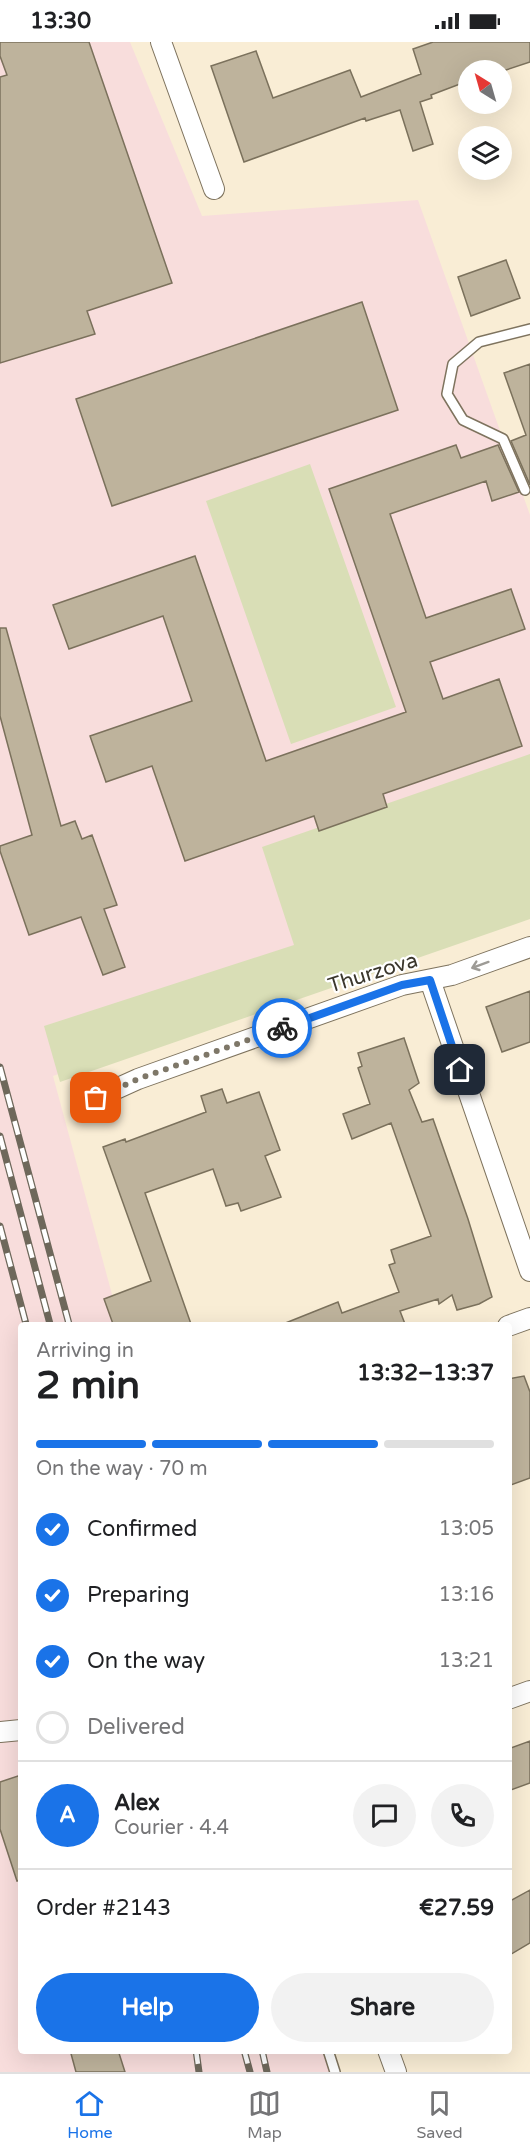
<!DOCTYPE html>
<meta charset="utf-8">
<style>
:root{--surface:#fff;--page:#f2f2f2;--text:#202124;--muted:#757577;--line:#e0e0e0;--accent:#1a73e8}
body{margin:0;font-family:"Varela Round",sans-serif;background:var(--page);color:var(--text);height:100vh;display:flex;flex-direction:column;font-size:22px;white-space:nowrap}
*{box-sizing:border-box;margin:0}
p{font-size:20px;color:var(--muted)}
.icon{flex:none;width:33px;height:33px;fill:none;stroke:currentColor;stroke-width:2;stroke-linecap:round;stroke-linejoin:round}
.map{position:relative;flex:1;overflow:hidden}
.panel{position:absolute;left:18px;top:1280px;width:494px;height:732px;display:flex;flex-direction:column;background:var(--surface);border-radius:6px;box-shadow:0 6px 24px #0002}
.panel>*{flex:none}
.needle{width:39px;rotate:323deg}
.controls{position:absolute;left:458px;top:18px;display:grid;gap:12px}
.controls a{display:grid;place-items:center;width:54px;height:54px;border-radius:50%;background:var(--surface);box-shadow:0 6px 24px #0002;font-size:30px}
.pin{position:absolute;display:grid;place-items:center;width:51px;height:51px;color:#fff;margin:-26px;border-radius:12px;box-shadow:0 3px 9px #0006}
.courier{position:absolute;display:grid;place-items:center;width:60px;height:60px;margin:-30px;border:4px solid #1a73e8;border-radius:50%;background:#fff;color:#222;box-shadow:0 2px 8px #0007}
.headline em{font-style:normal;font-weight:700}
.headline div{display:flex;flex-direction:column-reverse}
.headline{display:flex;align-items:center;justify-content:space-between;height:102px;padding:0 18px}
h1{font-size:39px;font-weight:700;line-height:45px}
.bar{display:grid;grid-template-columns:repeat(4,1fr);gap:9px 6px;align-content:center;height:72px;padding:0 18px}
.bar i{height:8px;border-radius:4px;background:var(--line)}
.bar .selected{background:var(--accent)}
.bar p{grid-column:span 4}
.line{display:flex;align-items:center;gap:15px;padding:0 18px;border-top:2px solid var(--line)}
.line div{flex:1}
.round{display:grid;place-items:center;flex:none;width:63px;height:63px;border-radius:32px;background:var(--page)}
ol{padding:0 18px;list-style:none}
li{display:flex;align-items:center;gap:18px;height:66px}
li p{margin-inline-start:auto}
li .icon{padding:6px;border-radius:50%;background:var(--accent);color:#fff;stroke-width:4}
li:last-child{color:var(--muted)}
li i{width:33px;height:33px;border:3px solid var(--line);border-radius:50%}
.primary-button{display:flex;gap:12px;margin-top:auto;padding:12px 18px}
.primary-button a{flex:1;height:69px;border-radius:36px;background:var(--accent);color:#fff;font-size:24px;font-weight:700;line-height:69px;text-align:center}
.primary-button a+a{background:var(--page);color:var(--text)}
.status{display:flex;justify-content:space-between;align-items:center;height:42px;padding:0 30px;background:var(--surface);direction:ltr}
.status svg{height:16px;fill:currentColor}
.dock{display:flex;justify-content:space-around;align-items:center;height:84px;border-top:2px solid var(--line);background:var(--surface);font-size:16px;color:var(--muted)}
.dock a{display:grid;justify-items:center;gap:3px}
.dock .selected{color:var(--accent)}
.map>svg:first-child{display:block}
</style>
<div class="status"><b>13:30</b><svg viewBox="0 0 49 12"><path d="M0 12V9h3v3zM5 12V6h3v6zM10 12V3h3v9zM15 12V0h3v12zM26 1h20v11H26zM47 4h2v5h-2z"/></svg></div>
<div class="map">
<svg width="530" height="2030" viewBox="0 0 530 2030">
<rect width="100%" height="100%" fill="#f9edd5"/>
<path fill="#f8dddc" d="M0,0H130L202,174L418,158L530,473V870L53,1034L120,1282H21V2008L333,2009L340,2030H0Z"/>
<path fill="#d9deb6" d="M310,422L396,665L291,702L206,459Z
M530,712V877L60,1040L44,984L294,903L262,805Z"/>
<path fill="#beb39c" stroke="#7b715c" stroke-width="1.5" d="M0,0H89L172,241L87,269L95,292L0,321V35L7,33L0,14Z
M433,0H530V20L506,28H468V39L431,53L432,56L420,60L433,102L413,109L400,68L366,79L365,76L244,120L211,24L256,9L273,56L350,28L361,55L421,32L413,7Z
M506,218L520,256L471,274L458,235Z
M362,260L398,368L112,464L76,357Z
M530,322V443L511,399L526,393L504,331Z
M456,403L461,416L498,403L519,450L492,459L486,439L390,472L426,576L511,547L525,587L430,620L443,657L499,637L522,704L383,752L387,765L319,789L314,774L185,819L152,724L106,740L90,694L192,659L163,574L69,607L53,563L195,514L266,719L406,670L329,447Z
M0,586H6L61,784L75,779L82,797L92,793L117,863L104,867L125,925L103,933L81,875L29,893L0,809V804L32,793L0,674Z
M530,949V1000L502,1010L486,965Z
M404,996L419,1041L409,1048L422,1080L433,1077L468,1177L492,1255L479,1262L457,1268L452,1253L439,1262L438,1257L400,1269L405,1282H283L338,1260L342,1271L399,1250L389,1223L395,1221L391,1208L431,1194L391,1081L352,1097L343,1072L370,1062L358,1026L362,1024L358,1011Z
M222,1047L227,1061L259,1050L280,1108L265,1114L281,1155L241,1169L238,1161L226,1164L213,1127L145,1151L191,1282H113L104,1257L151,1239L103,1105L125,1097L126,1100L206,1070L201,1054Z
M524,1334L530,1350V1436L508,1444V1337Z
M530,1699V1741L508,1749V1707Z
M21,1733V1838L17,1839L0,1787V1740Z
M530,1848V1901L508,1914V1860Z
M70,2008H118L125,2030H76Z"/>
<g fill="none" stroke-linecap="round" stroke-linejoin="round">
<defs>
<path id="service" d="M525,448L503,397L463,378L447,352L453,322L479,300L530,287
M328,2008L335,2030"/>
<path id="minor" d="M161,0L214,147
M430,938L530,1229
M96,1056L138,1037L402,943L452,933L530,905
M508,1284L530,1276
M508,1657L530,1649
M0,1690L21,1688
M388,2008L396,2030"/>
</defs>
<use href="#service" stroke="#7e735e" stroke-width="12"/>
<use href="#minor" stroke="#7e735e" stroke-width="22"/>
<use href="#service" stroke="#fff" stroke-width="9"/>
<use href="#minor" stroke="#fff" stroke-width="20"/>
<defs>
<path id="rail" d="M0,1025L69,1282
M0,1094L50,1282
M0,1184L26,1282
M196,2008L199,2030
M244,2008L250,2030
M262,2008L267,2030"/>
</defs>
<use href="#rail" stroke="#6e685b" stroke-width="7"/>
<use href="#rail" stroke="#fff" stroke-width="4.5" stroke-dasharray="14" stroke-linecap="butt"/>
</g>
<defs><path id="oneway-shaft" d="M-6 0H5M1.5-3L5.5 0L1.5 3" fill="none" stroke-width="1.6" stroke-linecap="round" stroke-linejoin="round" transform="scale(1.5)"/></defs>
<use stroke="#9d9b96" href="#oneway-shaft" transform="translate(480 923) rotate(160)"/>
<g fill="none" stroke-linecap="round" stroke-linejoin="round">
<path stroke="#7e7768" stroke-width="6" stroke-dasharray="0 10.8" d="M96,1056L138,1037L282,986"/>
<path stroke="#1a73e8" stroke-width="8" d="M282,986L402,943L430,938L460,1028"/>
</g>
<g text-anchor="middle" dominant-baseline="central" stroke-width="4.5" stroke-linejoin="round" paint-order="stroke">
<g font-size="21" fill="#3b372d" stroke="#fff">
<text transform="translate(373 931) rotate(-17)">Thurzova</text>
</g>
</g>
</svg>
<div class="controls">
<a><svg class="needle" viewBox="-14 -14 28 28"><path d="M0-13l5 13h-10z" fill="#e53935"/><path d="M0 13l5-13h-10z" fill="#757577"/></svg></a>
<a><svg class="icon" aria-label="layers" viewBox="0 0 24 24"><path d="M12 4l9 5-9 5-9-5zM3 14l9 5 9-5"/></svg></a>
</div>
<div class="pin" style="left:96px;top:1056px;background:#ea580c"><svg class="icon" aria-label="bag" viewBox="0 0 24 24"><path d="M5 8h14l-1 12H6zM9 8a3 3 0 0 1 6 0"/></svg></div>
<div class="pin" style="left:460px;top:1028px;background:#1f2937"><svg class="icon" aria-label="home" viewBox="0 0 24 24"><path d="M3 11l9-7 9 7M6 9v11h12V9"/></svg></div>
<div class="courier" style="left:282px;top:986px"><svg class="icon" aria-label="bike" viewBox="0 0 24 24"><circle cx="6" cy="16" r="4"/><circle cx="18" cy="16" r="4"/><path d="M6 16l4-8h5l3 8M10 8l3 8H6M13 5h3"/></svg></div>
<section class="panel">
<div class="headline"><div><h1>2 min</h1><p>Arriving in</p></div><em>13:32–13:37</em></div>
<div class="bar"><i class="selected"></i><i class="selected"></i><i class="selected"></i><i></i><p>On the way · 70 m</p></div>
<ol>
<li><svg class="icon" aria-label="check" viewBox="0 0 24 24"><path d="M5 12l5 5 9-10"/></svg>Confirmed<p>13:05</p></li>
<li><svg class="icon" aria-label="check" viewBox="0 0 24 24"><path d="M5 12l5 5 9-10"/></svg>Preparing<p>13:16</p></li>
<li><svg class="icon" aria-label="check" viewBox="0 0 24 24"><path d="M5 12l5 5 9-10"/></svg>On the way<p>13:21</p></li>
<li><i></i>Delivered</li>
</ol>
<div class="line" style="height:108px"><b class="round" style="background:var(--accent);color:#fff">A</b><div><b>Alex</b><p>Courier · 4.4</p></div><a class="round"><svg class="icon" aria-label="chat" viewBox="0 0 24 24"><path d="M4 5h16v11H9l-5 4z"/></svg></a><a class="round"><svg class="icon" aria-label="phone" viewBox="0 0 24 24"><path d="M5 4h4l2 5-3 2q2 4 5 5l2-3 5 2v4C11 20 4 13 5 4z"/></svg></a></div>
<div class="line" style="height:78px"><div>Order #2143</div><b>€27.59</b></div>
<div class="primary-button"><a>Help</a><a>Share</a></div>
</section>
</div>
<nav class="dock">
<a class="selected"><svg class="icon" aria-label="home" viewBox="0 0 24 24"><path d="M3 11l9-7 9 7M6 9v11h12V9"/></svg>Home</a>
<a><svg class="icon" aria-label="map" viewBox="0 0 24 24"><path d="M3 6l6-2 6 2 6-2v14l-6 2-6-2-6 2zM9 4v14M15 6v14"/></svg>Map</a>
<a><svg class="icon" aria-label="saved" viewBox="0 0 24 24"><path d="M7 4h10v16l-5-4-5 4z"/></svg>Saved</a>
</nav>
